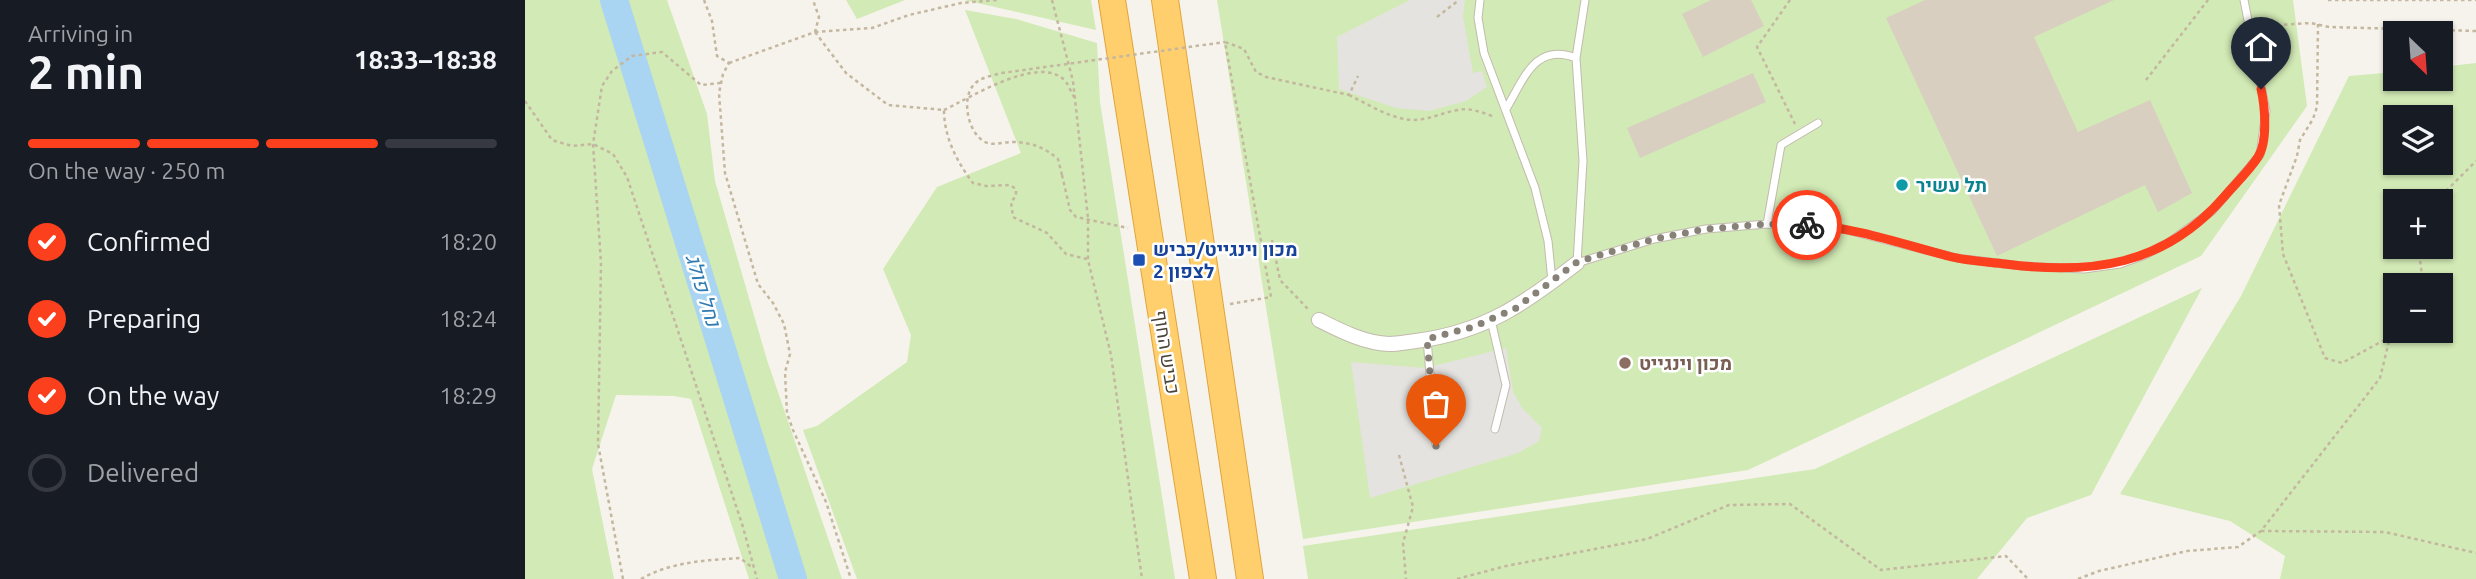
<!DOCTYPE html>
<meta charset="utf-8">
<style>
:root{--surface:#171b24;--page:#20242c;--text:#f1f3f6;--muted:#9ea1a6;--line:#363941;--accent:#fc3f1d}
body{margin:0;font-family:Ubuntu,Heebo,sans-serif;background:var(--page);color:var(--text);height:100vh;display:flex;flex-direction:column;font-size:26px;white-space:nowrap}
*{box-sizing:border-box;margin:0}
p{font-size:23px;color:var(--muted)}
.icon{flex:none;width:38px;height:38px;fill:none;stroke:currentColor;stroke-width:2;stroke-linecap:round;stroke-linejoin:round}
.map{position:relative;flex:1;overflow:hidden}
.panel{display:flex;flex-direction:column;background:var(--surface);width:525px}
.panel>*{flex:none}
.needle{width:46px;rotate:155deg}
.tools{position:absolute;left:1858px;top:21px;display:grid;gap:14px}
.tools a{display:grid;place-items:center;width:70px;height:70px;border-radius:0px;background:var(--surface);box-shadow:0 2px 5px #0004;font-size:35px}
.pin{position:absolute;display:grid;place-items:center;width:60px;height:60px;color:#fff;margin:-72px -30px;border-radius:50% 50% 50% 0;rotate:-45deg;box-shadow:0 0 7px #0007}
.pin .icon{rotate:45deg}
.courier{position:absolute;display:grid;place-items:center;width:70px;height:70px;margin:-35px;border:5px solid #fc3f1d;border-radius:50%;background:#fff;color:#222;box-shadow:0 2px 9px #0007}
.head em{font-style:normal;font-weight:700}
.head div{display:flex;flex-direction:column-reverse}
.head{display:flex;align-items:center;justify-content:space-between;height:119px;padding:0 28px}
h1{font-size:46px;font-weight:700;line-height:52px}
.bar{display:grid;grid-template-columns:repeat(4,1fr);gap:10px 7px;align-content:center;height:84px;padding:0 28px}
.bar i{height:9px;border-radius:5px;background:var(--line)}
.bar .selected{background:var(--accent)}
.bar p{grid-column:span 4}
ol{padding:0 28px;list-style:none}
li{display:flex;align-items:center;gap:21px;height:77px}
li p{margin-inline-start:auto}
li .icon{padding:7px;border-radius:50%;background:var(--accent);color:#fff;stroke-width:4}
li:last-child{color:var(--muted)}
li i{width:38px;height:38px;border:4px solid var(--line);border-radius:50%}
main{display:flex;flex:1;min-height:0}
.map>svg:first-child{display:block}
</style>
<main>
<section class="panel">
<div class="head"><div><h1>2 min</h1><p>Arriving in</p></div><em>18:33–18:38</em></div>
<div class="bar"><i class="selected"></i><i class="selected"></i><i class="selected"></i><i></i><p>On the way · 250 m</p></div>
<ol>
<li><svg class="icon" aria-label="check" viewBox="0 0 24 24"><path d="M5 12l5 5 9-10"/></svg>Confirmed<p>18:20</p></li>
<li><svg class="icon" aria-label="check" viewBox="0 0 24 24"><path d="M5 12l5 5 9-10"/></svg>Preparing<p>18:24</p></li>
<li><svg class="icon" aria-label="check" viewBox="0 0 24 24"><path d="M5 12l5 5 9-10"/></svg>On the way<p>18:29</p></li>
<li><i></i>Delivered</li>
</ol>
</section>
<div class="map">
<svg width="1951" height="579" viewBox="0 0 1951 579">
<rect width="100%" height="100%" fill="#f6f3ec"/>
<path fill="#d2eab5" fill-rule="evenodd" d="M0,0H142L182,114L190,181L242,360L317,579H224L166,399L149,396L91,395L67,469L89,579H0Z
M321,0H380L332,19Z
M439,0H566L571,30Z
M692,0H1768L1782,106L1676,256L1223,470L778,539Z
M440,10L491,19L572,43L575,102L650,579H332L278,430L292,426L382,362L386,335L358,269L412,187L496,153Z
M1951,63V579H1755L1760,556L1705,521L1595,494L1716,296L1824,76L1871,72V79H1916V67ZM1871,117H1916V163H1871ZM1916,201V247H1871V201ZM1916,285V331H1871V285Z
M1677,288L1566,495L1502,518L1452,579H783L778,546L1290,469Z"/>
<path fill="#e5e3e0" d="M885,0H940L938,16L948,73L957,71L962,87L941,101L904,111L871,108L814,89L812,37Z
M981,348L988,392L997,408L1017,428L1014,441L993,453L845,498L826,362L900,368Z"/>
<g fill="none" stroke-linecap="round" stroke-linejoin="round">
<path stroke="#a9d4f2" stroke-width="28" d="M89,0L268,579"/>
</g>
<path fill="#d8cfc1" d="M1186,0H1226L1239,26L1178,57L1157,14Z
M1400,0H1589L1509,37L1553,132L1625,100L1667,193L1633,212L1620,185L1472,256L1361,18Z
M1228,73L1241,102L1115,158L1102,128Z"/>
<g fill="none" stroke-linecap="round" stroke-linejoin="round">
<defs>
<path id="lane" d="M955,0L953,18L959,53L1010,188L1023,241L1027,281
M1060,0L1051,58L1058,161L1052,263L1129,239L1181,229L1242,224L1306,226L1432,258L1497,266L1559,269L1595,264L1620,255L1646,241L1687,211L1735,155L1741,111L1719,0
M981,109C999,79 1010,42 1051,58
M1242,224L1256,145L1293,123
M966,320L981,385L970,429
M902,339L911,445"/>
<path id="street" d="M794,320C816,331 839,343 864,344C873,344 882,342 891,341C960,332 999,304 1052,263"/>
<path id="highway" d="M587,0L678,579
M640,0L725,579"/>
</defs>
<use href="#lane" stroke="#c2bbae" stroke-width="9"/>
<use href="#street" stroke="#c2bbae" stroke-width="16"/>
<use href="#highway" stroke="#e0a43c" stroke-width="28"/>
<path stroke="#c4b79f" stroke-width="2.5" stroke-dasharray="3.5 3.5" stroke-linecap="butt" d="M179,0L187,21L192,56L204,63L198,74L194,93L200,173L233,284L248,303L259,324L265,354L260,372L262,413L268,430L301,502L326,579
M527,0L548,81L563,218V260L586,355L617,579
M1265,0L1232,47L1270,124
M1803,0H1951
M912,17L934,0
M1793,24L1792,107L1788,119L1775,140L1772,156L1754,205L1758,254L1800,358L1817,363L1865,337
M1752,25L1786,23L1804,27L1951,31
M290,32L321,73L363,105L419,110C419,137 432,162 448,183L461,186L485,185L491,189V196L486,202L488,217L522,233L541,254L562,259
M290,32L347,28L384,15L436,3L472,0
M204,63L290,32L294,17L288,0
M1621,80L1683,0
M824,95C842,104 860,115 879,119C899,123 914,113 933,110C945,107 958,113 970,117
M0,101L27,140L47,146L68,144L88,154L102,177L218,527L232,579
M419,110C445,98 517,52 541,82C544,86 546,92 549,97
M537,175L545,210L551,217L603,228
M1911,201L1951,161
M747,240L755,280L784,310
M1893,247L1898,281L1896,285
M705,304L746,297L700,42L719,49L731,72L741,77L824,95L833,76
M874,455L888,507L878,543L881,579
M1736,531L1860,532L1951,553
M98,579L73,444L76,263L68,144L77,86L87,71L107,56L137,52L176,85L195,83
M116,579C145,562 182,560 215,558L228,568
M932,579L981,566L1122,539L1204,505L1265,504L1356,570L1481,556L1503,579
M1553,579L1574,571L1662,551L1713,547L1736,531L1855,378L1865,337L1871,328"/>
<use href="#lane" stroke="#fff" stroke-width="7"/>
<use href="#street" stroke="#fff" stroke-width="14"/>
<use href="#highway" stroke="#ffcf6e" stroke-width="26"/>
<path stroke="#c4b79f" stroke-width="2.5" stroke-dasharray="3.5 3.5" stroke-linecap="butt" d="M537,175L533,159C519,147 505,142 487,142C478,142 468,146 460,142C443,133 437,101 447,87C454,77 466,76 477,73L700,42"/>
</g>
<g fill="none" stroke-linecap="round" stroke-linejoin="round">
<path stroke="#878178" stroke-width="7" stroke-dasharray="0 12.6" d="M911,446L902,339L948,327L991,308L1052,262L1129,239L1181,229L1242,224L1282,225"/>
<path stroke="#fc3f1d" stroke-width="9" d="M1282,225C1331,227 1380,245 1427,257C1444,261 1463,262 1480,264C1566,275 1639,266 1699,197C1710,184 1724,171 1733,157C1743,142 1740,106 1736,89"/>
</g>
<circle fill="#0f9aa8" stroke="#fff" stroke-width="2.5" cx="1377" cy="185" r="7"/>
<rect fill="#1a4fb4" stroke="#fff" stroke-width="2.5" x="607" y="253" width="14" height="14" rx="3.5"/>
<circle fill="#8d6e63" stroke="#fff" stroke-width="2.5" cx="1100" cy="363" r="7"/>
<g text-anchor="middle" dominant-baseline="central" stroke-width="5" stroke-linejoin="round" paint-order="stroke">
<g font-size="19" font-weight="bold" fill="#0d838f" stroke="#fff" text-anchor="start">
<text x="1391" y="185">תל עשיר</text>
</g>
<g font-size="19" font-weight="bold" fill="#164399" stroke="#fff" text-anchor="start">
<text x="628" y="249">מכון וינגייט/כביש<tspan x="628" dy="22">2 לצפון</tspan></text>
</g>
<g font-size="19" fill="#4b4439" stroke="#fff">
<text transform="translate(642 352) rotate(81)">כביש החוף</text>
</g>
<g font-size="19" font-weight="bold" fill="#785e54" stroke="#fff" text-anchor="start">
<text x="1114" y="363">מכון וינגייט</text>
</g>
<g font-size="21" font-style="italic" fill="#2e7ab2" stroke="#fff">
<text transform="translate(179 290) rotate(73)">נחל פולג</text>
</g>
</g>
</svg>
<div class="tools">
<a><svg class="needle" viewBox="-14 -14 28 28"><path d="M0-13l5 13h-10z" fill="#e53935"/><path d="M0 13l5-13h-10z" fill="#9ea1a6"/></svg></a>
<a><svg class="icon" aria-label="layers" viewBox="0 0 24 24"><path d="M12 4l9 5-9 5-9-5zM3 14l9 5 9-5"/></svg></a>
<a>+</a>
<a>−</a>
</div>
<div class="pin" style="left:911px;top:446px;background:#ea580c"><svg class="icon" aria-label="bag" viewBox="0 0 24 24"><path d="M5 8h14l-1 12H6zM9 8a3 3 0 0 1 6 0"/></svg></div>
<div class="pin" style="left:1736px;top:89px;background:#1f2937"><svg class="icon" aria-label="home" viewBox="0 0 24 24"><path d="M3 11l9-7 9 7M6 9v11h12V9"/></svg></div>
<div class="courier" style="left:1282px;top:225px"><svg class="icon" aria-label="bike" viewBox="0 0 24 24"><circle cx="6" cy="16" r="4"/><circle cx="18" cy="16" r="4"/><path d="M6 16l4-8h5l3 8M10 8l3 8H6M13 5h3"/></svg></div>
</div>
</main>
